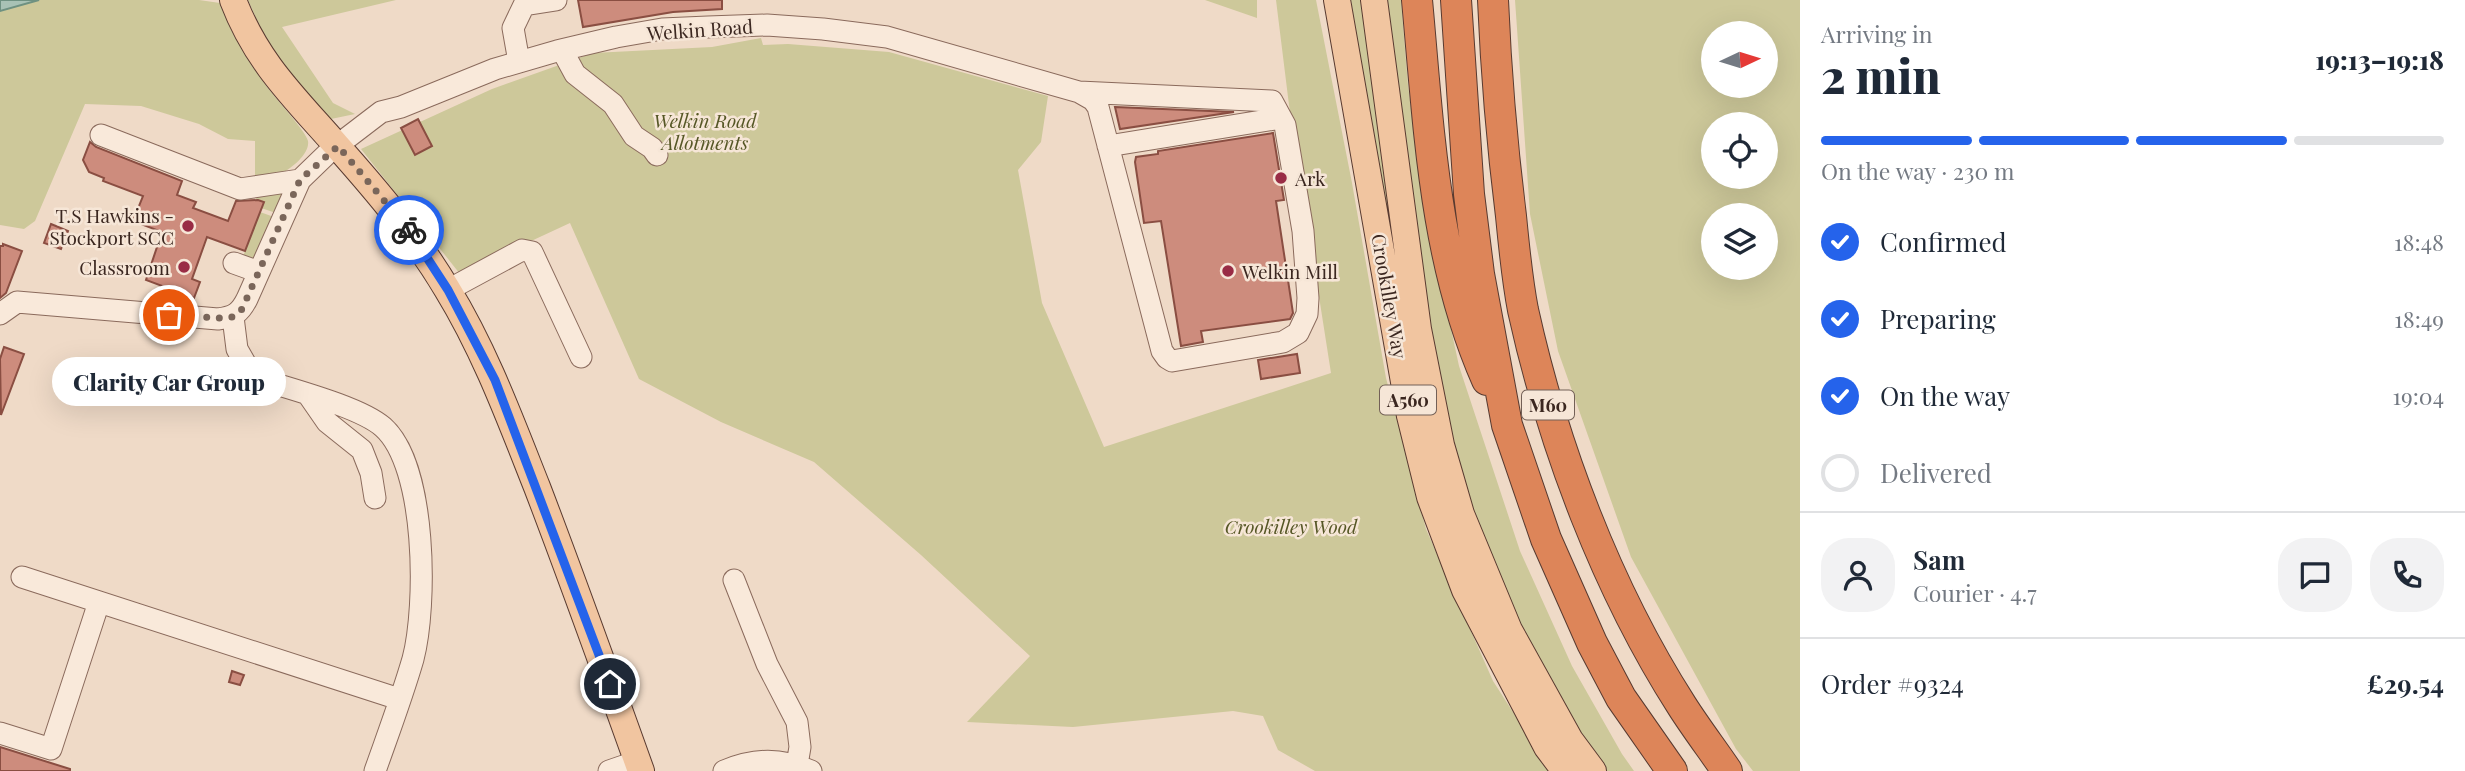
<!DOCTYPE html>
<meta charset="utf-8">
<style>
:root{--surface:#fff;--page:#f2f2f3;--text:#1f2937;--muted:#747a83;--line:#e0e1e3;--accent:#2563eb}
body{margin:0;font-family:"Playfair Display",serif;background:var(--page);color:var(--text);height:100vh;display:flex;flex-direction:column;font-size:26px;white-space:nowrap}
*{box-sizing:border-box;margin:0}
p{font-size:23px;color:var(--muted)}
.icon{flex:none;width:38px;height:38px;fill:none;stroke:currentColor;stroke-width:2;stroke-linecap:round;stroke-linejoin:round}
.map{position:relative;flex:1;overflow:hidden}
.panel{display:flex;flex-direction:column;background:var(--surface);width:665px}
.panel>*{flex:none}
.needle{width:46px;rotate:86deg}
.tools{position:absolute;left:1701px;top:21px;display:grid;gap:14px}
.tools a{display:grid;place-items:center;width:77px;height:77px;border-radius:50%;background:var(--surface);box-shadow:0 7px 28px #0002;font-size:35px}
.pin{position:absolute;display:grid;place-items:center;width:60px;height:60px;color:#fff;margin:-30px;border:4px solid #fff;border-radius:50%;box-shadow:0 2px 7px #0007}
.courier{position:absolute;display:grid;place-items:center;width:70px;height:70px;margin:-35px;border:5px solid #2563eb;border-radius:50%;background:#fff;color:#222;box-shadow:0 2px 9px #0007}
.bubble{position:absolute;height:49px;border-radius:24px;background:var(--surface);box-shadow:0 7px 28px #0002;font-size:23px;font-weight:800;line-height:49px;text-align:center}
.overview em{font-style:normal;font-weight:800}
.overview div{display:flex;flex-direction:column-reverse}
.overview{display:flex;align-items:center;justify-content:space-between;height:119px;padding:0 21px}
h1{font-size:46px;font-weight:800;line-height:52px}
.bar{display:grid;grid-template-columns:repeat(4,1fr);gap:10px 7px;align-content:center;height:84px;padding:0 21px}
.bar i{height:9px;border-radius:5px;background:var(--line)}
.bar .selected{background:var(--accent)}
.bar p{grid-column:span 4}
.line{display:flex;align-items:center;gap:18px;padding:0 21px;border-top:2px solid var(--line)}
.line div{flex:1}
.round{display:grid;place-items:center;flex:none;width:74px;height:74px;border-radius:28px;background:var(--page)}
ol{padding:0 21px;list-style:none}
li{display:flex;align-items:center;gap:21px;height:77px}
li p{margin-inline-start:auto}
li .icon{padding:7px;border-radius:50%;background:var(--accent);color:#fff;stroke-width:4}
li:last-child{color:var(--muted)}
li i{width:38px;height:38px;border:4px solid var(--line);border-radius:50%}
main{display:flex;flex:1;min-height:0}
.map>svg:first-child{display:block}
</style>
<main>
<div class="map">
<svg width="1800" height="771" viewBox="0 0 1800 771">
<rect width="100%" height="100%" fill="#efdac7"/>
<path fill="#cdc89a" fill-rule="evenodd" d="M39,0H199L220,3C231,33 246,59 265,84C273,96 306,131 308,141C310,153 292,168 282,173C274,177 263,177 255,179V141L228,139L199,124L141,106L85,104L35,221L24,229L0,225V11Z
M248,0H396L282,27L333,103L355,114L331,119L300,91L264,36Z
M1205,0H1257V18Z
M1276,0H1316L1352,183L1386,378L1426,529L1493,681L1551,771H1315L1278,750L1263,716L1233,711L1073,727L967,722L1030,656L921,555L814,462L721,422L639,379L570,223L460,274L361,149L492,89L593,53L712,47L761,38L763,45L788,44L889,52L1048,96L1041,142L1018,170L1042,303L1104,447L1331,373L1289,105Z
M1351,0H1367C1379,90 1391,179 1403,268C1411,328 1418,388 1432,447C1460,563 1513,675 1585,771H1579C1515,687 1470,587 1439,486C1414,404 1402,316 1388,231C1376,154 1363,77 1351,0Z
M1384,0H1401L1408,85L1422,195L1459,366L1520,551L1572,666L1622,754L1634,771H1606L1581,739L1518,631L1465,491L1435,366Z
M1515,0H1800V771H1753L1736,749L1631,557L1558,351L1530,214ZM1713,33H1766V86H1713ZM1713,124H1766V177H1713ZM1713,215H1766V268H1713Z
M286,191L276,213L261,208L263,202L256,199L258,194Z
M260,212L274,217L255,264L242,259Z"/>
<path fill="#a8c2b5" stroke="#6e9181" stroke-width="2" d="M0,0H39L0,11Z"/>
<path fill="#cd8c7d" stroke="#8a4e42" stroke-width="2" d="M578,0H722V9L673,12L583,27Z
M1115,107L1234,112L1120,129Z
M418,119L432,146L415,155L401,128Z
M1273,133L1284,200L1276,201L1293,313L1290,319L1201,331L1203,342L1181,346L1161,221L1144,223L1135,162L1136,157L1158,154V151Z
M90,142L96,147L182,181L177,195L196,202L193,208L228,221L236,201L258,200L264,202L245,251L207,237L192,279L200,282L194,298L146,280L162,232L133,221L143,196L103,181L104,178L89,172L83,160Z
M51,224L68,231L61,249L44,243Z
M3,244L22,251L6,293L0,298V246H3Z
M4,347L24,354L1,415L0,359Z
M1297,354L1300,373L1261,379L1258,360Z
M232,671L244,675L240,685L229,682Z
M0,747L70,769V771H0Z"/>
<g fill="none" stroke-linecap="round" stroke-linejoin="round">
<defs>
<path id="minor" d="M562,50L575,74L613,104L634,136L652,148L657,155
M519,62L513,28L524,5L556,0
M101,135L240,189L300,180
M1108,146L1281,118
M234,263L259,272
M448,290L522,250L532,252L581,357
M0,314L17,302L218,319C234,317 240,313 247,299L300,180L330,151L381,112L401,107L495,69L557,51L616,37L662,29L708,27L767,25L823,29L887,37L1079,92L1272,101L1285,125L1303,231L1308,298L1307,314L1298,333L1283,342L1172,361L1167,358L1162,351L1098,107L1093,100L1079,92
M233,317L237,349L253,377C286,388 359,406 383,427C427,466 427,606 413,659C402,697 388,734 375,771
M309,396L327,422L362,450L371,473L375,498
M22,577L399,699
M734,580L767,664L797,722L800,747L797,765
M0,733L51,749L99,602
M609,771L638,761
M724,771C755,758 781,758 811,771"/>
<path id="major" d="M233,0C257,63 295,98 337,146C377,191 416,237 447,289C485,351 510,419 537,487C573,581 607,676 641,771
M1337,0L1410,416L1430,497L1465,590L1547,747L1565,771
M1374,0L1418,329L1441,445L1461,514L1509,630L1570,740L1593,771"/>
<path id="highway" d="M1417,0C1429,129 1434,260 1487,380
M1456,0L1469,194L1479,274L1507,425L1546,539L1592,643L1621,698L1672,771
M1493,0C1496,72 1502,144 1511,216C1514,247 1517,279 1523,310C1553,446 1607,589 1682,706C1696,728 1712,749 1727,771"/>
</defs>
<use href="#minor" stroke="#8a6a5c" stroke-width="23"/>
<use href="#major" stroke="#583a30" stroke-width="28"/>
<use href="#highway" stroke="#583a30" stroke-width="32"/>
<use href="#minor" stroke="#f9e9da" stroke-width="21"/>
<use href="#major" stroke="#f1c5a0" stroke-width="26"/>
<use href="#highway" stroke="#dd8559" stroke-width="30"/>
</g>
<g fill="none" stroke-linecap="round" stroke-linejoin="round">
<path stroke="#7a665a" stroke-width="7" stroke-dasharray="0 12.6" d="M169,315L218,318L233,317L242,309L300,180L338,146L409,230"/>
<path stroke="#2563eb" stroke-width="9" d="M409,230L448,290L495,380L610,684"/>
</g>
<g fill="#992c45" stroke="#f6e6d7" stroke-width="2.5">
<circle cx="1281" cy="178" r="7"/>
<circle cx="188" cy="226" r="7"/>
<circle cx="184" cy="267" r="7"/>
<circle cx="1228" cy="271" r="7"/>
</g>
<g text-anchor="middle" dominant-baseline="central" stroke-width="5" stroke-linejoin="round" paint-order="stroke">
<g fill="#f6e6d7" stroke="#736057" stroke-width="2">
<rect x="1380" y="385.5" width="56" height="29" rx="5"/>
<rect x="1522" y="390.5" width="52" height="29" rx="5"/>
</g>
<g font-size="18" font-weight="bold" fill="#3b2720">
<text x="1408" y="400">A560</text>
<text x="1548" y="405">M60</text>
</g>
<g font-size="19" fill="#3b2720" stroke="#f6e6d7">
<text transform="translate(700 29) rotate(-4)">Welkin Road</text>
<text transform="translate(1390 296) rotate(80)">Crookilley Way</text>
</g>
<g font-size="19" font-style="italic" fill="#565726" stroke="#f6e6d7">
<text x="705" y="120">Welkin Road<tspan x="705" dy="22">Allotments</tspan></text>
<text x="1291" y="526">Crookilley Wood</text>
</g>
<g font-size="19" fill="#3b2720" stroke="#f6e6d7" text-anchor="start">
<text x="1295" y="178">Ark</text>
<text x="174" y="215" text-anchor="end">T.S Hawkins -<tspan x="174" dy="22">Stockport SCC</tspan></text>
<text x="170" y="267" text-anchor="end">Classroom</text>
<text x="1242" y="271">Welkin Mill</text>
</g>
</g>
</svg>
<div class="tools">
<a><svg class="needle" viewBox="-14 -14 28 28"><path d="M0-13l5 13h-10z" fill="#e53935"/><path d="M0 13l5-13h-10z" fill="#747a83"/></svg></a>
<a><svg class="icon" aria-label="locate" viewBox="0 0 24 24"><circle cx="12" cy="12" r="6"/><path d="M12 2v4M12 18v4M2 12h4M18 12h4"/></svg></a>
<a><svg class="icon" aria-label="layers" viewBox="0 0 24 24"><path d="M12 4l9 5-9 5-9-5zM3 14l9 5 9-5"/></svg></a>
</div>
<div class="pin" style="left:169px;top:315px;background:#ea580c"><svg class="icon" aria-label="bag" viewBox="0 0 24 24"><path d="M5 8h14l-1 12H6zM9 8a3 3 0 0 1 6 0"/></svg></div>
<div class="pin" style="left:610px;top:684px;background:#1f2937"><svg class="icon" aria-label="home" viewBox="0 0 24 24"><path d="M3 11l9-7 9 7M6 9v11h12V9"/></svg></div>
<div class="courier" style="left:409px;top:230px"><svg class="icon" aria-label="bike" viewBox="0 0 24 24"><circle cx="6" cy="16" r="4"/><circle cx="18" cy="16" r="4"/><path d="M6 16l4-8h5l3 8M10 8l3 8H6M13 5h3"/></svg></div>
<div class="bubble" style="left:52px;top:357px;width:234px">Clarity Car Group</div>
</div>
<section class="panel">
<div class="overview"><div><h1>2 min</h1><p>Arriving in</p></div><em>19:13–19:18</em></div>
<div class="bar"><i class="selected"></i><i class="selected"></i><i class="selected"></i><i></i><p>On the way · 230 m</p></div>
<ol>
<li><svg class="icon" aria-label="check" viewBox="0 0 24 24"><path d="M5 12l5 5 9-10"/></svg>Confirmed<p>18:48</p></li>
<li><svg class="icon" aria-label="check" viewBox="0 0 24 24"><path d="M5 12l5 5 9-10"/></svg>Preparing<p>18:49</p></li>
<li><svg class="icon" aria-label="check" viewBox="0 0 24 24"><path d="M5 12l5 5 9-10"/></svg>On the way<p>19:04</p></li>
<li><i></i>Delivered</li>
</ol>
<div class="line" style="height:126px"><a class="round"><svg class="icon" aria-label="person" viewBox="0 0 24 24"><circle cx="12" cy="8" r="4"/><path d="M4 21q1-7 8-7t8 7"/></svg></a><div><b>Sam</b><p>Courier · 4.7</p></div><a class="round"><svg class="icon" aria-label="chat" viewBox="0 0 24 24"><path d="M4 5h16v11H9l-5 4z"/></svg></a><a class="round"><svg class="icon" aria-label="phone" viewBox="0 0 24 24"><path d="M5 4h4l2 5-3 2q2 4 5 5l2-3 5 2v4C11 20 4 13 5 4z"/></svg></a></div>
<div class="line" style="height:91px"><div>Order #9324</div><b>£29.54</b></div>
</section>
</main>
